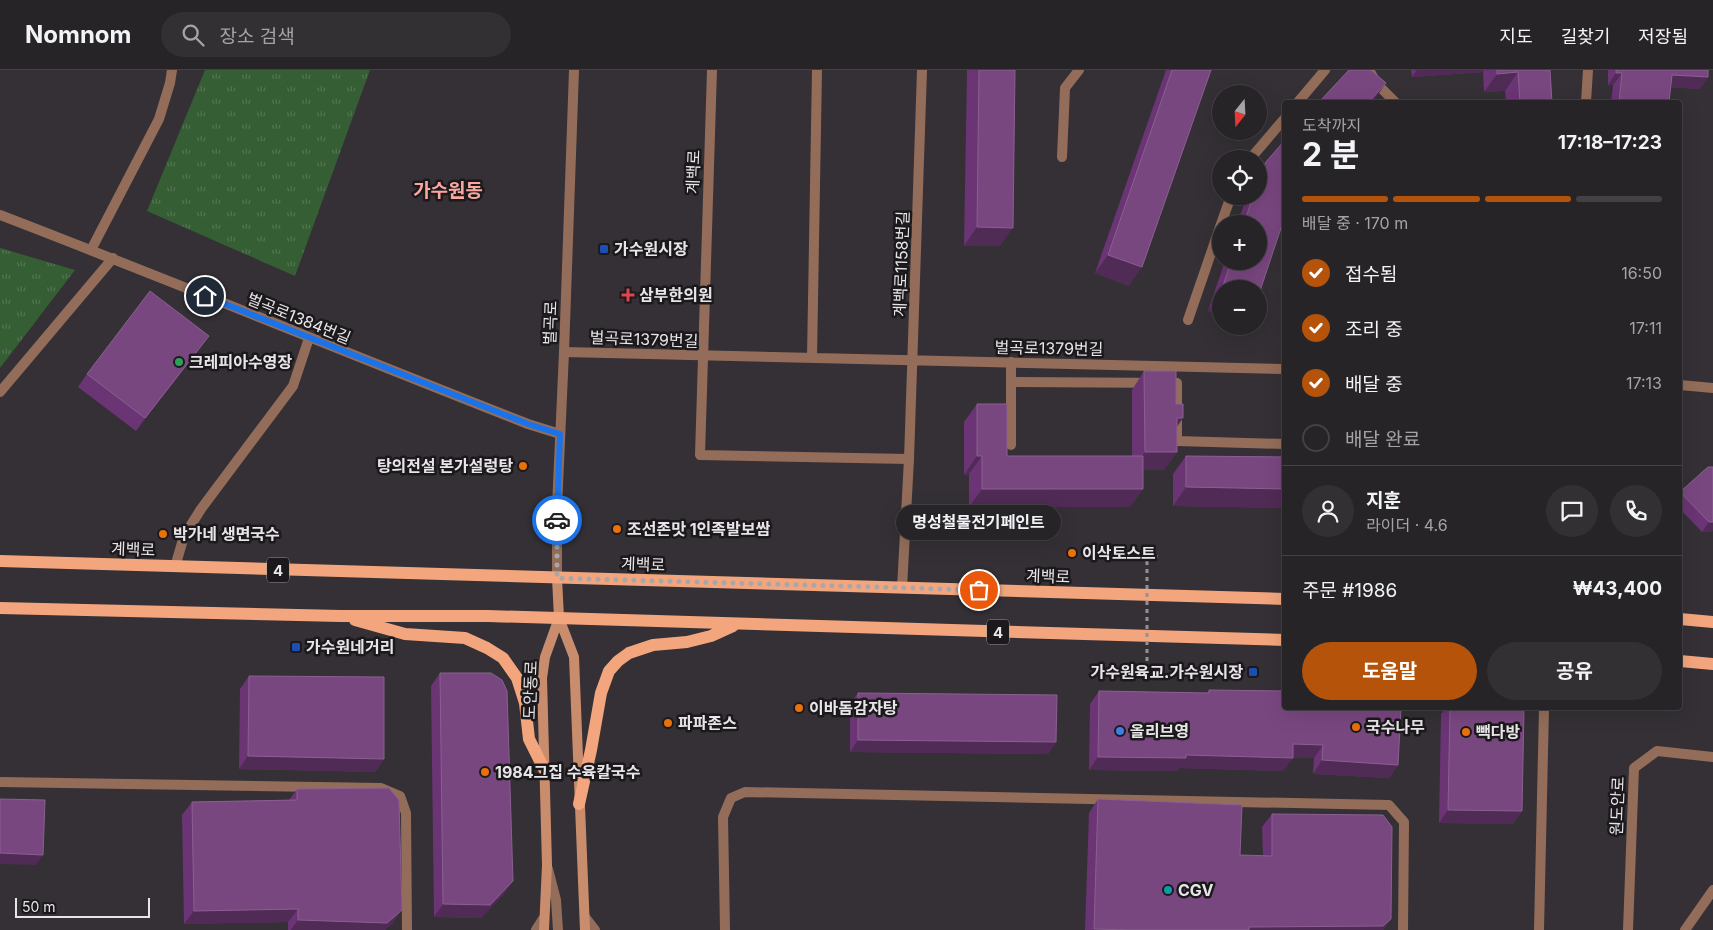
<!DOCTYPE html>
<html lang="ko">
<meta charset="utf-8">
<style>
:root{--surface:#272428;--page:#333034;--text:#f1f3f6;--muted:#a4a4a8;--line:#434145;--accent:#b45309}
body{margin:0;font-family:Inter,"Noto Sans KR",sans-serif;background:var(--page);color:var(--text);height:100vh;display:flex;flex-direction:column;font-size:19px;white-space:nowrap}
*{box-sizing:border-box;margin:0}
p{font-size:16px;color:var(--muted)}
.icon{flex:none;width:28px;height:28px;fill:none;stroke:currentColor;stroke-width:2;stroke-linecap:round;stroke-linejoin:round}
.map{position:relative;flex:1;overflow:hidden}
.sheet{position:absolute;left:1282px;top:30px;width:400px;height:610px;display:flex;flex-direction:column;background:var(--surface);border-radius:5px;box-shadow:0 5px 20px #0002,0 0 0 1px var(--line)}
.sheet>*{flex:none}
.needle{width:32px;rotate:198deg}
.fabs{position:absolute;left:1212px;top:15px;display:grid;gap:10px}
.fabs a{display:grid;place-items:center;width:55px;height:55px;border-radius:50%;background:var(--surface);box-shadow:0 5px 20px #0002,0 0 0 1px var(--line);font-size:25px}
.scale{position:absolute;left:15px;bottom:12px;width:135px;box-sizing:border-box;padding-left:5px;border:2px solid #e8e5e8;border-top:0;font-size:14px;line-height:18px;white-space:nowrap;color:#e8e5e8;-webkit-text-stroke:4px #1b191b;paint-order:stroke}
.pin{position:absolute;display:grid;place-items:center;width:42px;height:42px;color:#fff;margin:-21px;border:2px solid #fff;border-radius:50%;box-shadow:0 1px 5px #0007}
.courier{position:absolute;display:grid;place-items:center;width:50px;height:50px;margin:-25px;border:4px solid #1a73e8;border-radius:50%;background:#fff;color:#222;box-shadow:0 1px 6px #0007}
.bubble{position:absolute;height:35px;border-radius:18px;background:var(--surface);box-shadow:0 5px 20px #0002,0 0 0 1px var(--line);font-size:16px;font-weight:700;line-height:35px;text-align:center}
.summary em{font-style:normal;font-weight:700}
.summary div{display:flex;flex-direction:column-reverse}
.summary{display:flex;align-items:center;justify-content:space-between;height:85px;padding:0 20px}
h1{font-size:32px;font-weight:700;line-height:38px}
.bar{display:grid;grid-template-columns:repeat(4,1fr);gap:8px 5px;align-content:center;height:60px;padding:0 20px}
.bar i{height:6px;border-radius:4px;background:var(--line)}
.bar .current{background:var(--accent)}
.bar p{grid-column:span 4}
.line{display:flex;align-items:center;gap:12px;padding:0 20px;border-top:1px solid var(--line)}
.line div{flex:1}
.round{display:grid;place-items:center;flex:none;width:52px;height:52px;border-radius:26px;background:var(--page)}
ol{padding:0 20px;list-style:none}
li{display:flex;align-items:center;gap:15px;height:55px}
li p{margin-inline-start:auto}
li .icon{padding:5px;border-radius:50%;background:var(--accent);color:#fff;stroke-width:4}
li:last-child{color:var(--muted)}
li i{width:28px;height:28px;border:2px solid var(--line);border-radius:50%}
.primary-button{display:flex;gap:10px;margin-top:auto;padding:10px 20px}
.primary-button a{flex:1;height:58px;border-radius:30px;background:var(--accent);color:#fff;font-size:20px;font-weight:700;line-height:58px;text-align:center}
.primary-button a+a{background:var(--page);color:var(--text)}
header{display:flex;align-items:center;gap:30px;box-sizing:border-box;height:70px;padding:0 25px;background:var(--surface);border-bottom:1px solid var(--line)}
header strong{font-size:24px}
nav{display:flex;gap:28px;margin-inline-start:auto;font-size:18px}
.search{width:350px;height:45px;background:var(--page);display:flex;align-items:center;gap:12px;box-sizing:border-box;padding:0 18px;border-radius:28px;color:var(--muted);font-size:19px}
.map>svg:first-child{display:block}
</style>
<header>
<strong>Nomnom</strong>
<div class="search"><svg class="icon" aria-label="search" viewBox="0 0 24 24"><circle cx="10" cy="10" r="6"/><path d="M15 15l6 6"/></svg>장소 검색</div>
<nav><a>지도</a><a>길찾기</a><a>저장됨</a></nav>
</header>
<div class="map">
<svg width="1713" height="860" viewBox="0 0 1713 860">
<defs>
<pattern id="grass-tufts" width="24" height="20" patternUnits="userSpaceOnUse" patternTransform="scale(1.25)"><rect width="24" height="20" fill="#355e34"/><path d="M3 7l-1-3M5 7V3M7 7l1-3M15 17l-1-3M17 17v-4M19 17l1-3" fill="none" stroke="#527551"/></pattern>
</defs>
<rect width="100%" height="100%" fill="#343035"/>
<path fill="url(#grass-tufts)" d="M205,0H370L295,206L147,141Z
M0,178L75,200L0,298Z"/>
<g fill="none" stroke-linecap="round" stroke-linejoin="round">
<path stroke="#949194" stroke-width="3" stroke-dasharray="4 4" stroke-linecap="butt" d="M1106,486H1147
M1118,603L1147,604"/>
<path stroke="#936d59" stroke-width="10" d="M1369,0L1377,14L1395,32
M1298,32L1325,0
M1062,87L1065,18L1079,0
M1250,89L1285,48
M1221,154L1231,126
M91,180L159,49L170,13L172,0
M1188,250L1221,154
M1011,292V375
M1011,312L1177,313V371L1285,374
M548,799L556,830L558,860
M725,860L723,747L731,728L745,722L1389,735L1404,752L1403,860
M1628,860L1634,698L1657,681L1713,687
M1685,860L1713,820"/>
<path stroke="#936d59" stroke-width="10" d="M712,0L700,385L909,389
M1586,32L1588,0
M0,145C177,213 352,285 528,354L560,364
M564,282L1285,299
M812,288L817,0
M1680,315L1713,318
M0,322L113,188
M175,497L184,466L201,439L293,316L309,268
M902,518L909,389L922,0
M0,712L381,718L400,726L406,743L407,860
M585,847L595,860
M536,860L543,849"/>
<path stroke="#936d59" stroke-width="10" d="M557,508V437L564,282L574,0
M1539,860L1544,638"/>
<path stroke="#c98d6e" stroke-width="10" d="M557,508L559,548L574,587L585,860
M544,860L547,795L542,608L545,587L559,548"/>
<path stroke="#f3a67d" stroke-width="12" d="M0,491L1285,529
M0,538L341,546H488L1285,570
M1680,549L1713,552
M355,550L405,564L465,568L487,578L503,588L517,608L525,633L529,669L544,699
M1680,591L1713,594
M579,734L591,680L601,623L609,601L618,591L629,583L653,575L687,572L711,566L733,556"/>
<path stroke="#949194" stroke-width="3" stroke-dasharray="4 4" stroke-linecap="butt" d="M1158,487L1147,486V604H1160"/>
</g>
<path fill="#6b3474" d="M967,0H1015L1000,176H964Z
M1166,0H1211L1129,216L1095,203Z
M1411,0H1550L1552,32H1506L1505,21L1484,22L1483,2L1412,7Z
M1608,0H1708V7L1700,19L1670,17L1669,32H1611L1613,15H1608Z
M1265,93L1259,219H1221V245L1208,241L1225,191H1259V154H1237L1247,126H1259V101Z
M199,279L136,361L78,317L87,304Z
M1144,301L1176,334L1177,382L1164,400H1143V419L1130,437H969V404L964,405V352L977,334L1007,386H1132V320Z
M1186,386L1285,387V438L1173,436V404Z
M1708,397H1713V461L1702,462L1680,439V422Z
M440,603L504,824L481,848L434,847L431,616Z
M249,606L384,689L375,702L239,699L240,619Z
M1209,620L1398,695L1389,708L1313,704L1314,688H1293L1283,701L1179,698L1177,701L1089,700L1090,634L1099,621L1207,623Z
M858,623L1056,672L1048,684L850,682V634Z
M1446,638H1524L1522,741L1513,754L1439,753L1441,644Z
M297,719L393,853L385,860H288V852L184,854L182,745L192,732L289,730Z
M1098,729L1240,785L1263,786L1262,757L1272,744L1391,849L1383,860H1085L1089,743Z"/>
<path fill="#502b55" d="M1417,0H1484L1483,2L1412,7Z
M1518,2L1505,21L1484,22L1497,4Z
M1616,3H1622L1613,15H1608Z
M1672,5L1708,7L1700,19L1663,17Z
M1386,13L1373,32H1369Z
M977,157L1013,158L1000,176H964Z
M1108,185L1142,197L1129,216L1095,203Z
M1221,222V245L1208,241Z
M209,266L199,279L136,361L145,348Z
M1177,348H1183L1170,367Z
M1145,382H1177L1164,400H1132Z
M977,386H982L969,404L964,405Z
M1186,417L1285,419V438L1173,436Z
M982,419H1143L1130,437H969Z
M1709,452H1713V461L1702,462Z
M858,670L1056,672L1048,684L850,682Z
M1293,674L1323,675L1314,688H1293L1283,701L1179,698L1177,701L1089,700L1098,687L1186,685Z
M248,686L384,689L375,702L239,699Z
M1322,690L1398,695L1389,708L1313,704Z
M1448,740L1522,741L1513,754L1439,753Z
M0,783L43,785L36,795L0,794Z
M513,811L504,824L481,848L434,847L443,834Z
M298,839L288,852L184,854L194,841Z
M402,840L393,853L385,860H291L298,850Z
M1391,849L1383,860H1247L1249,857Z
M1094,859L1132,860H1093Z"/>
<path fill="#794780" stroke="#8a6090" d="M979,0H1015L1013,158L977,157Z
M1172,0H1211L1142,197L1108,185Z
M1349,0H1371L1386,13L1369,32H1319Z
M1497,0H1550L1552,32H1520L1518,2L1497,4Z
M1616,0H1708V7L1672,5L1669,32H1619L1622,3H1616Z
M1285,70V146L1259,224V219H1222L1231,191H1259V154H1244L1253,126H1259V110L1265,93Z
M150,221L209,266L145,348L87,304Z
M1144,301H1176V334H1183V348H1177V382H1145Z
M977,334H1007V386H1143V419H982V386H977Z
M1186,386L1285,387V419L1186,417Z
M1708,397H1713V452H1709L1680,422Z
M440,603H491L502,610L507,621L513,811L490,835L443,834Z
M249,606L384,607V689L248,686Z
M1209,620L1285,621V638H1401L1398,695L1322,690L1323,675L1293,674V688L1186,685V688L1098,687L1099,621L1209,623Z
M858,623L1057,625L1056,672L858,670Z
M1450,638H1524L1522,741L1448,740Z
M389,718L399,730L402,840L387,853L298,850V839L194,841L192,732L297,730V719Z
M0,729L45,730L43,785L0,783Z
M1098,729L1242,735L1240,785L1272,786V744L1383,745L1392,757L1391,849L1383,856L1249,857V860H1132L1094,859Z"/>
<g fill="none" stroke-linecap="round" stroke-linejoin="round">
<path stroke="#a9a6a9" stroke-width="5" stroke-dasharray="0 9" d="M557,450V508L979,520"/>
<path stroke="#1a73e8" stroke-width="6" d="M205,226L528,354L560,364L557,450"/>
</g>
<g fill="#1a4fb4" stroke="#1b191b" stroke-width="2">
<rect x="599" y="174" width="10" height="10" rx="2.5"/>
<rect x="291" y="572" width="10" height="10" rx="2.5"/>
<rect x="1248" y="597" width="10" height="10" rx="2.5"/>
</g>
<path fill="#e0444e" stroke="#1b191b" stroke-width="2" d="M625.5 217.5h5v5h5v5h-5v5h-5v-5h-5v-5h5z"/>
<circle fill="#2e9e5b" stroke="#1b191b" stroke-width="2" cx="179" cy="292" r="5"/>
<g fill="#e8710a" stroke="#1b191b" stroke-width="2">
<circle cx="523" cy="396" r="5"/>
<circle cx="617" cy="459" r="5"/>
<circle cx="163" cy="464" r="5"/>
<circle cx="1072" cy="483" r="5"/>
<circle cx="799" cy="638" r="5"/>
<circle cx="668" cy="653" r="5"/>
<circle cx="1356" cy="657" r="5"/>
<circle cx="1466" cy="662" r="5"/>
<circle cx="485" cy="702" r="5"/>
</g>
<circle fill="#3f7fe0" stroke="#1b191b" stroke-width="2" cx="1120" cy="661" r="5"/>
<circle fill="#0f9aa8" stroke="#1b191b" stroke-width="2" cx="1168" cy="820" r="5"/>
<g text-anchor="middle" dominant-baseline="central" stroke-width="5" stroke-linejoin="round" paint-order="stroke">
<g fill="#1b191b" stroke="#aaa8aa" stroke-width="1">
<rect x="267" y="487.5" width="22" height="25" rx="4"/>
<rect x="987" y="549.5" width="22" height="25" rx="4"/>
</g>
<g font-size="15" font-weight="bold" fill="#e8e5e8">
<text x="278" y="500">4</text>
<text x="998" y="562">4</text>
</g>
<g font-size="16" fill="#e8e5e8" stroke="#1b191b">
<text transform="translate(693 102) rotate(-88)">계백로</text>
<text transform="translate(901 194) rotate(-88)">계백로1158번길</text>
<text transform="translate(299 248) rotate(22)">벌곡로1384번길</text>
<text transform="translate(550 253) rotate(-88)">벌곡로</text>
<text transform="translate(644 269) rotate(2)">벌곡로1379번길</text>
<text transform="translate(1049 278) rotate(1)">벌곡로1379번길</text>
<text transform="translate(133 479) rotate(2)">계백로</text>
<text transform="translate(643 494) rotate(2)">계백로</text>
<text transform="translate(1048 506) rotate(2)">계백로</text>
<text transform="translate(530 620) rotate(-88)">도안동로</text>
<text transform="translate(1617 736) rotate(-88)">원도안로</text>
</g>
<g font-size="16" font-weight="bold" fill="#e8e5e8" stroke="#1b191b" text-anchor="start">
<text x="614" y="179">가수원시장</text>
<text x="639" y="225">삼부한의원</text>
<text x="189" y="292">크레피아수영장</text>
<text x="513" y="396" text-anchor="end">탕의전설 본가설렁탕</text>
<text x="627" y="459">조선존맛 1인족발보쌈</text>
<text x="173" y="464">박가네 생면국수</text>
<text x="1082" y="483">이삭토스트</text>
<text x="306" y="577">가수원네거리</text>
<text x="1243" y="602" text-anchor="end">가수원육교.가수원시장</text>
<text x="809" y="638">이바돔감자탕</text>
<text x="678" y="653">파파존스</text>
<text x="1366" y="657">국수나무</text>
<text x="1130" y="661">올리브영</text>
<text x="1476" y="662">빽다방</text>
<text x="495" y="702">1984그집 수육칼국수</text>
<text x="1178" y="820">CGV</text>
</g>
<g font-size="19" font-weight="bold" fill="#faa7a0" stroke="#1b191b">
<text x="448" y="120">가수원동</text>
</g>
</g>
</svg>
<div class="fabs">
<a><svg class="needle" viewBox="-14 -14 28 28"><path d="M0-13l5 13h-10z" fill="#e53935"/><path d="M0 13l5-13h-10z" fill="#a4a4a8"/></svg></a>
<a><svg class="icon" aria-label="locate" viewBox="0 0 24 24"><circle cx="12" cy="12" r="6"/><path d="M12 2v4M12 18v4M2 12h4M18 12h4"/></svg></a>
<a>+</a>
<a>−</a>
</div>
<div class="scale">50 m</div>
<div class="pin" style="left:979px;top:520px;background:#ea580c"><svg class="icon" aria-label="bag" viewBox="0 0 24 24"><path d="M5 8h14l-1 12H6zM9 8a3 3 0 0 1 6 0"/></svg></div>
<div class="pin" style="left:205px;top:226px;background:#1f2937"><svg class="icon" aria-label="home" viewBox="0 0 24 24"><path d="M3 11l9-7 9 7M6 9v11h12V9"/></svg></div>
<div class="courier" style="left:557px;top:450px"><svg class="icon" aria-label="car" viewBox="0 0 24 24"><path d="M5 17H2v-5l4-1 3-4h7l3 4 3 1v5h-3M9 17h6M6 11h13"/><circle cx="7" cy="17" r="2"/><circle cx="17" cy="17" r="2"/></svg></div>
<div class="bubble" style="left:896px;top:435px;width:165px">명성철물전기페인트</div>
<section class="sheet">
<div class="summary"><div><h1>2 분</h1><p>도착까지</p></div><em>17:18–17:23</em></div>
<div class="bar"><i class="current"></i><i class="current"></i><i class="current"></i><i></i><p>배달 중 · 170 m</p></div>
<ol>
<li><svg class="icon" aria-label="check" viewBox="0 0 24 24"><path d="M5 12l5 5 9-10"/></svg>접수됨<p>16:50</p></li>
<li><svg class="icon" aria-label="check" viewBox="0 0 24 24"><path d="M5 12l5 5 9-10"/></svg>조리 중<p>17:11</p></li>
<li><svg class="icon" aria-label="check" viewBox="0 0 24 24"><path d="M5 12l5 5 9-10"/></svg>배달 중<p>17:13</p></li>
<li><i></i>배달 완료</li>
</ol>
<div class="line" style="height:90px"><a class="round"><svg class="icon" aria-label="person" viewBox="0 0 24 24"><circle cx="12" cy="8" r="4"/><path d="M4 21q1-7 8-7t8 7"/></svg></a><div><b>지훈</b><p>라이더 · 4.6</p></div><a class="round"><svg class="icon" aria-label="chat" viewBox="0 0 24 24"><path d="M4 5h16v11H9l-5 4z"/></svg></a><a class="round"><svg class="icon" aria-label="phone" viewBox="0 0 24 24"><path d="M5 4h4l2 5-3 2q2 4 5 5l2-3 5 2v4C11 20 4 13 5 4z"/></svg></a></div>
<div class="line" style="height:65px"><div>주문 #1986</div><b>₩43,400</b></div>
<div class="primary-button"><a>도움말</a><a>공유</a></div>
</section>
</div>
